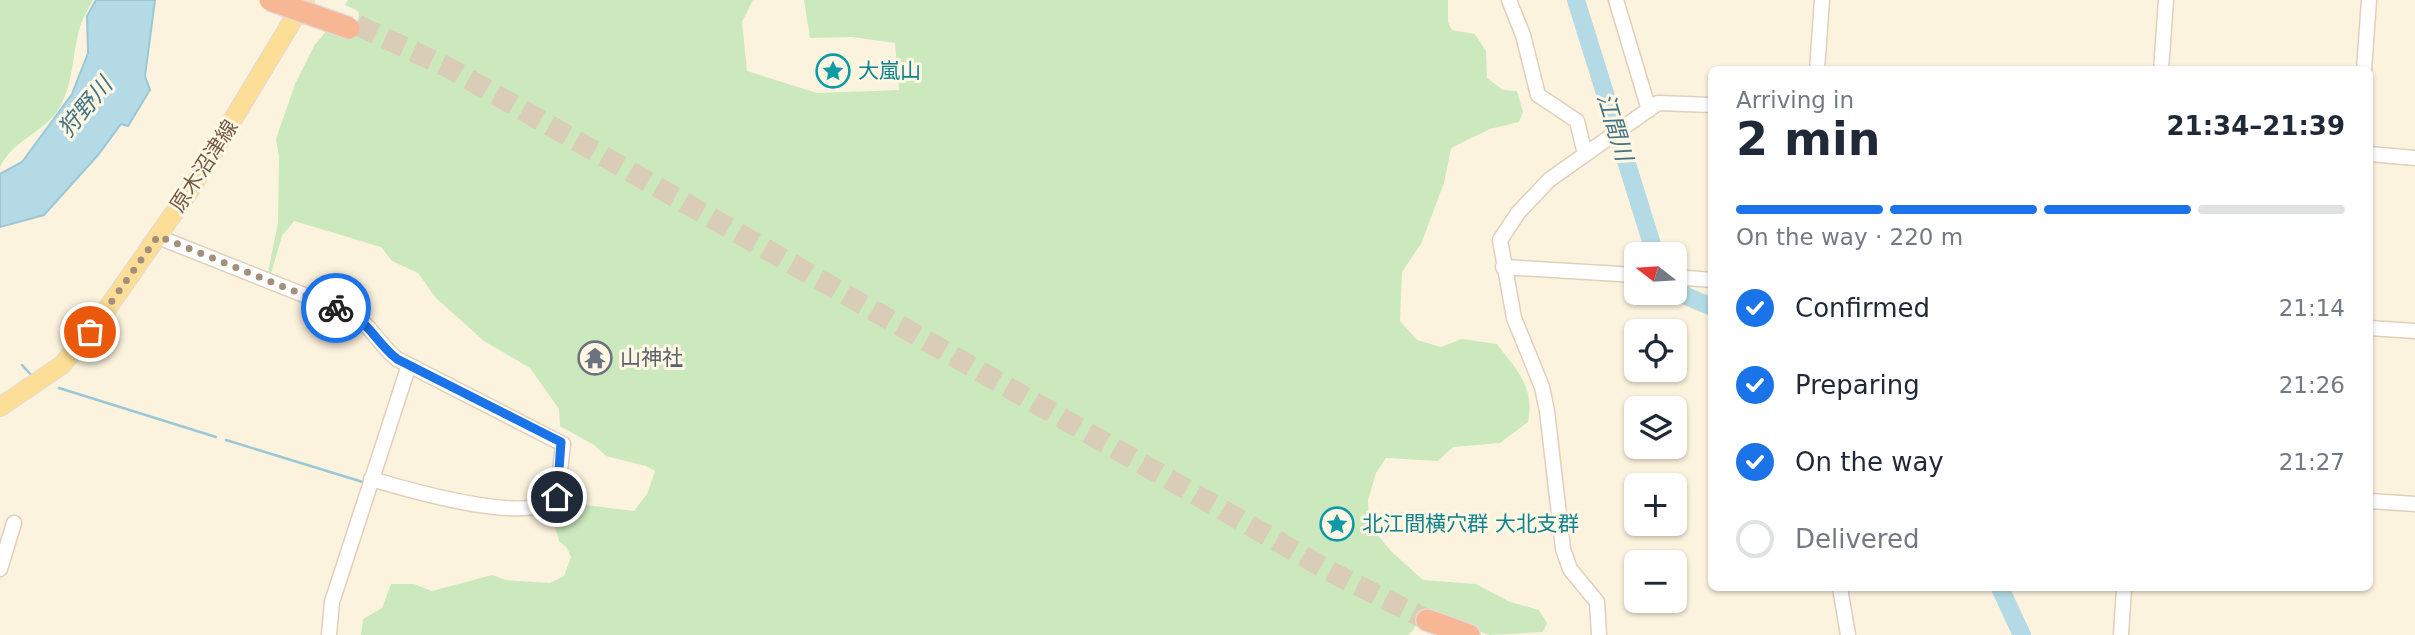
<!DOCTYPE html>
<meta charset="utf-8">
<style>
:root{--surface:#fff;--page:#f2f2f3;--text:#1f2937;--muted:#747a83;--line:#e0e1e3;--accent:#1a73e8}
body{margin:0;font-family:"DejaVu Sans","Noto Sans JP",sans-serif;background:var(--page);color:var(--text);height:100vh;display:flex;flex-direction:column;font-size:26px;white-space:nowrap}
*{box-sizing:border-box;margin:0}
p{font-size:23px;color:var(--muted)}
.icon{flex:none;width:38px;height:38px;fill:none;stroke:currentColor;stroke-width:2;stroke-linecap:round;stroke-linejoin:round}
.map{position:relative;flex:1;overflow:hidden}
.panel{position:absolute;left:1708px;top:66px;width:665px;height:525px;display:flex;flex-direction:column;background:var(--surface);border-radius:10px;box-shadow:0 2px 5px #0004}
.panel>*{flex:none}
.needle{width:46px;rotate:287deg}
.tools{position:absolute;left:1624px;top:242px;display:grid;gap:14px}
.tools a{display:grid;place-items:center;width:63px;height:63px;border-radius:10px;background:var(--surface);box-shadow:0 2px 5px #0004;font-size:35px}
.pin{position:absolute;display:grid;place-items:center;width:60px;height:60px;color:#fff;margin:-30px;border:4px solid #fff;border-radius:50%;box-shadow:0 2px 7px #0007}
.courier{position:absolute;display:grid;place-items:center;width:70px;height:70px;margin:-35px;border:5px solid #1a73e8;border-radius:50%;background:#fff;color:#222;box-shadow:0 2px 9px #0007}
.headline em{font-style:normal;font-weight:800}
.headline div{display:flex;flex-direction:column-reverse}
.headline{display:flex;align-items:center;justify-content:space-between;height:119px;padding:0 28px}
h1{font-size:46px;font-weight:800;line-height:52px}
.bar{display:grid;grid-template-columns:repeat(4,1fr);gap:10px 7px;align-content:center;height:84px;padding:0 28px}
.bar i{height:9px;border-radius:5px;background:var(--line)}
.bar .selected{background:var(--accent)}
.bar p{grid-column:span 4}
ol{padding:0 28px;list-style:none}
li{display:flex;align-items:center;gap:21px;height:77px}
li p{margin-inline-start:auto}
li .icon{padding:7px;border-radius:50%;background:var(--accent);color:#fff;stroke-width:4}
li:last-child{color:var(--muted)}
li i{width:38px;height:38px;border:4px solid var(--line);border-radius:50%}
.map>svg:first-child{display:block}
</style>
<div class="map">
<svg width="2415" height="635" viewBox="0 0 2415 635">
<rect width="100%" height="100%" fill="#fcf3de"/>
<path fill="#cce9be" d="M0,0H93C87,11 80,23 78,35C72,59 73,82 61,105C47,132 13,139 0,167Z
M348,0H753L742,22L747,71L817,93L899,90L895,43L852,37L810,38L804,0H1448V22L1452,30L1475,34L1486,51L1487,78L1503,90L1517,91L1523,112L1519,122L1490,129L1451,148L1444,183L1421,244L1402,272L1400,321L1417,340L1441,347L1462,339L1497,344C1517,371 1535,386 1528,422L1500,443L1453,447L1438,461L1386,458L1376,473L1368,500L1369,525L1391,551L1423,580L1476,584L1510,602L1539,610L1547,623L1543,632L1489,635L1424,611L1418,615L1414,629L1408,635H361L363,619L382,608L391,584H414L432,591L492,575L506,580L550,583L564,576L571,557L567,548L559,541L550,509L570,503L634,511L647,494L655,471L646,466L606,456L594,445L560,426L559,409L530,368L484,341L436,298L418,273L392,261L381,247L294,221L282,236L271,274L268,272L278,223L279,157L276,139L295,84L314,46L329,28L351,35L359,16L358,11L345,5Z"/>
<path fill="#b4dae5" stroke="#9ac8d7" stroke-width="2" d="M96,0H155L145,76L150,90L128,126L121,124L98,155L44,215L0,227V174L22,162L72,94L88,53L87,16Z"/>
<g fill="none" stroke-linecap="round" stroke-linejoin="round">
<path stroke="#9ac8d7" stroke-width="2.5" d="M22,365L33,377
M59,388L216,437
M226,440L366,483"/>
<path stroke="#b4dae5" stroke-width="18" d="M1576,0L1655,254
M1675,286L1686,296L1712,307
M2000,588L2022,635"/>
<path stroke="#dacdb8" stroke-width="21" stroke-dasharray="21 10" stroke-linecap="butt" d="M357,25L449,68L1333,573L1427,620"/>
<defs>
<path id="minor" d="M1509,0L1523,35L1538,95L1577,121L1585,154
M1616,0L1649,110
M1817,70L1822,0
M2161,70L2166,0
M2364,70L2369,0
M2370,154L2415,158
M158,237L352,314C371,325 380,346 397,359L563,444L557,497C530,527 406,489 371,479
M1503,267L1636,275
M1675,277L1712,280
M2370,328L2415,331
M2370,501L2415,504
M0,569L14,523
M1840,588L1848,635
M329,635L332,602L409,365
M1599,635L1597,602L1570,569L1563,549L1547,411L1542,387L1514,318L1500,240L1518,213L1549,180L1658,103L1712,105
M2121,635L2124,588"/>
<path id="major" d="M0,407L62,365L102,316L192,187L305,0"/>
<path id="highway" d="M1427,620L1469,635"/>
</defs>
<use href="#minor" stroke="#e0cfbb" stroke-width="17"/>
<use href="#major" stroke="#e0dbd7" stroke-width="20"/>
<use href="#highway" stroke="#e0dbd7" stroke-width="24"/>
<use href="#minor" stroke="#fff" stroke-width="14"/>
<use href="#major" stroke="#fcde96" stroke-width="18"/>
<use href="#highway" stroke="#f7b694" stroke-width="21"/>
<defs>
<path id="highway-bridge" d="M270,0L349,28"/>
</defs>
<use href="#highway-bridge" stroke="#e0dbd7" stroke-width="24" stroke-linecap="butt"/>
<use href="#highway-bridge" stroke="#f7b694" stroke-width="21"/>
</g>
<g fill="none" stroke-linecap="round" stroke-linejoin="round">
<path stroke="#a2907c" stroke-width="7" stroke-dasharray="0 12.6" d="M90,332L158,236L336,308"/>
<path stroke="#1a73e8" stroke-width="9" d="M336,308C370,319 372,339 397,359L561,442L557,497"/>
</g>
<defs>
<symbol id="sight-ring" viewBox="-11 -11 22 22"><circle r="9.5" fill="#fff7e4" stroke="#0f9aa8" stroke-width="1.5"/><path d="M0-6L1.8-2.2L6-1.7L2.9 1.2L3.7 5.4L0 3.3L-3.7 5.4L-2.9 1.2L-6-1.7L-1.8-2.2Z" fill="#0f9aa8"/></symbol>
<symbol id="temple-ring" viewBox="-11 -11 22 22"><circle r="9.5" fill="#fff7e4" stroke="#6b7280" stroke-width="1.5"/><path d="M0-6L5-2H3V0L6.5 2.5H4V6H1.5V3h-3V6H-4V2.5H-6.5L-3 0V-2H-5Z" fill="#6b7280"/></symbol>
</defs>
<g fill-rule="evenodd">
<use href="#sight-ring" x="814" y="52" width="38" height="38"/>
<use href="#temple-ring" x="576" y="339" width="38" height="38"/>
<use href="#sight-ring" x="1318" y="505" width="38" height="38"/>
</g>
<g text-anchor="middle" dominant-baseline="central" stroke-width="6" stroke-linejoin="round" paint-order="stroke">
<g font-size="21" fill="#0d838f" stroke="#fff7e4" text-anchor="start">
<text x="858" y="71">大嵐山</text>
<text x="1362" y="524">北江間横穴群 大北支群</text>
</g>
<g font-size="21" fill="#725a47" stroke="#fff7e4">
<text transform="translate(204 166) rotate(-57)">原木沼津線</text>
</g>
<g font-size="21" fill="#5b616d" stroke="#fff7e4" text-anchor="start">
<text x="620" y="358">山神社</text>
</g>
<g font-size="23" font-style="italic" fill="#417485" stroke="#fff7e4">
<text transform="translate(85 107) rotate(-50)">狩野川</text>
<text transform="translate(1615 127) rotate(73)">江間川</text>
</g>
</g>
</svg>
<div class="tools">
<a><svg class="needle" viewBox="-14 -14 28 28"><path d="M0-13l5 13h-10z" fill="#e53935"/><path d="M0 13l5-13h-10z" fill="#747a83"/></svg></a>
<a><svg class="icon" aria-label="locate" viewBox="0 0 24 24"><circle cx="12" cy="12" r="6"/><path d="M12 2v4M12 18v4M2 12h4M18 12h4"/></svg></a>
<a><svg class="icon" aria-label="layers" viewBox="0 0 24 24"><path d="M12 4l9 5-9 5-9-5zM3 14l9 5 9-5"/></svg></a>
<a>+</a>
<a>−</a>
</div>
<div class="pin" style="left:90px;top:332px;background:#ea580c"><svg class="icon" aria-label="bag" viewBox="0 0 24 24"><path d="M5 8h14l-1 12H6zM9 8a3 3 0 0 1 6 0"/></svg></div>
<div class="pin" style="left:557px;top:497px;background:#1f2937"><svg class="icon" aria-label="home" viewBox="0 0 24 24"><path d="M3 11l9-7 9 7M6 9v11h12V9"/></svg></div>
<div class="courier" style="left:336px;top:308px"><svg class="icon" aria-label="bike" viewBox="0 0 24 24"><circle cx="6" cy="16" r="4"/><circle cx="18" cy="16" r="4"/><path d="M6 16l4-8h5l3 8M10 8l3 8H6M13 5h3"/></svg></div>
<section class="panel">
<div class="headline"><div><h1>2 min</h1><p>Arriving in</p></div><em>21:34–21:39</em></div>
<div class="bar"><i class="selected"></i><i class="selected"></i><i class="selected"></i><i></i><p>On the way · 220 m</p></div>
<ol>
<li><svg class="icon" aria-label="check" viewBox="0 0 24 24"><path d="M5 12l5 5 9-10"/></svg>Confirmed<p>21:14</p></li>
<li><svg class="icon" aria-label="check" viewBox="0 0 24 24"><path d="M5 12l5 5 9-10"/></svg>Preparing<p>21:26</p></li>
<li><svg class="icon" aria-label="check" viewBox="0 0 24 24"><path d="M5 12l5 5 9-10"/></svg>On the way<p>21:27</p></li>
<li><i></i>Delivered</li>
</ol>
</section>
</div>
